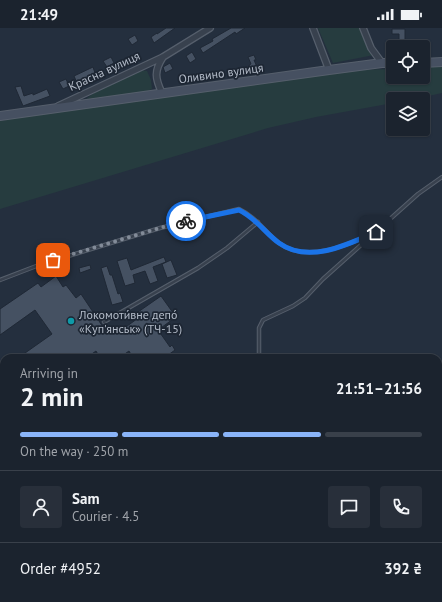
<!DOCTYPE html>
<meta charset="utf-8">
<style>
:root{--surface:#1b232e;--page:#282f3a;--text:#f1f3f6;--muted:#a0a4aa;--line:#39404a;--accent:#8ab4f8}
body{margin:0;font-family:"PT Sans",sans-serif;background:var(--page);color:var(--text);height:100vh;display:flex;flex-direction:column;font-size:15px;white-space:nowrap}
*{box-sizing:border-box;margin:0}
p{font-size:13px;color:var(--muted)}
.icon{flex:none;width:22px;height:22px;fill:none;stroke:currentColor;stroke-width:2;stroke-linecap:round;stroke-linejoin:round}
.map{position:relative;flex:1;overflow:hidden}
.sheet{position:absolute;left:0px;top:326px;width:442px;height:248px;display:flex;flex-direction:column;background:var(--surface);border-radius:12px 12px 0 0;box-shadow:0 1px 3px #0004,0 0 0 1px var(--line)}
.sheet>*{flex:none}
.buttons{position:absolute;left:386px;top:12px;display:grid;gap:8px}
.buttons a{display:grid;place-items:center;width:44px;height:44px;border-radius:4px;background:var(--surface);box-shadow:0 1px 3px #0004,0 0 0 1px var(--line);font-size:20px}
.pin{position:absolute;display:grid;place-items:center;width:34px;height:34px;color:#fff;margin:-17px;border-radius:8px;box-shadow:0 2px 6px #0006}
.courier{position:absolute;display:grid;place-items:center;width:40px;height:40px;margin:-20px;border:3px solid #1a73e8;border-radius:50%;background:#fff;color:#222;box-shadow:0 1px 5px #0007}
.summary em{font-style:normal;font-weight:700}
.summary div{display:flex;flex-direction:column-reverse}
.summary{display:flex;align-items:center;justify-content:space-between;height:68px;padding:0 20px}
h1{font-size:26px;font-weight:700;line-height:30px}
.bar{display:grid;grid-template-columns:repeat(4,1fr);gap:6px 4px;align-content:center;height:48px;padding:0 20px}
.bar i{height:5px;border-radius:3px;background:var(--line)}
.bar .current{background:var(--accent)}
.bar p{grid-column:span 4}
.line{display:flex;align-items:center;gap:10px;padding:0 20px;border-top:1px solid var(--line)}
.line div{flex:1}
.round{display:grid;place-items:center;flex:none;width:42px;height:42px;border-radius:4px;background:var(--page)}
.status{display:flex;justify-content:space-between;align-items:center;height:28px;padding:0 20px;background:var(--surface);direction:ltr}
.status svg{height:11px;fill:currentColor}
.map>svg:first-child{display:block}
</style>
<div class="status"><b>21:49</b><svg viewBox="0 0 49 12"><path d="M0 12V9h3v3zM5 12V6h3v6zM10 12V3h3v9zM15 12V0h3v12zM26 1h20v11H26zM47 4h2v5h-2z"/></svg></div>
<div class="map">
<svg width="442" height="574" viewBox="0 0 442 574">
<rect width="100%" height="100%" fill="#242f3e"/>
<path fill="#263c3f" d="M318,0H364L374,27L333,35Z
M442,38V65L415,71H393V75L316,89L268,100L0,181V93L60,83L350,42L393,41V49H423V40Z
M140,42L147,43L151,52L152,61L145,64L86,71L103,58Z
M442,481V568L435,574H330L329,570H438V483Z
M232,570H318L319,574H224Z"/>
<path fill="#455162" stroke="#1f2835" d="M166,0H175L154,15L151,9L157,5V6Z
M231,0H245L236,6L235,4L203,25L200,20L213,13L212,11Z
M392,1H405V14H407V19H399V6H392Z
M135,7L138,13L132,17L128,11Z
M192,24L196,31L190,35L186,28Z
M254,27L256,32H254L257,39L251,42L249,37L251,36L248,29Z
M111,29L114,35L107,39L103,33Z
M170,35L173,41L165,45L163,39Z
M93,39L96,48L77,55L74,48Z
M66,51L69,58L63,61L59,54Z
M21,58L24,68L33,65V67L47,61L50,68L23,78L15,59Z
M164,229L166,234L153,239L158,253L150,256L145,243L133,247L135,255L125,258L117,233L127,230L131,242Z
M171,232L177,247L167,250L162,236Z
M90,237L91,241L80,245L79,240Z
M107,238L110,247H112L118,266L120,265L123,274L112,277L101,240Z
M56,248L63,259L66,257L76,270L81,266L107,305L120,297L123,301L141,288L138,284L161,268L176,289L158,302L170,319L172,317L175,322L164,330H133L129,323L119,330H100L96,323L86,330H18L52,306L35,282L0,307V281L38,255L41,259Z"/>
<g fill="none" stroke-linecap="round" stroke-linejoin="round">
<defs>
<path id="lane" d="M0,252L39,237L160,200L239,181C256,189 265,204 279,215C307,236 348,217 376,204
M104,294L198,240L227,220L258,194
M259,330V300L263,292L293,278L305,270L323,251L418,166L442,149
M0,457H4"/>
<path id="street" d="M313,0L329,42
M363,0L371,20L382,35
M162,65C155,50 154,43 163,29
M58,78L163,29L210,0"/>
<path id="secondary" d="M423,35L442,34
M0,88L329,42L382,35H393"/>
</defs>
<use href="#lane" stroke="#565f6c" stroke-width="4.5"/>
<use href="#street" stroke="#565f6c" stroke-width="8"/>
<use href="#secondary" stroke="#565f6c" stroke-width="10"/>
<use href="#lane" stroke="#38414e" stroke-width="2.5"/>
<use href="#street" stroke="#38414e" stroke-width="5.5"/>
<use href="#secondary" stroke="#465061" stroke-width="8"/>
</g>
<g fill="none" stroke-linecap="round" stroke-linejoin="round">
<path stroke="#828b98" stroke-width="4" stroke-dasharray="0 7.2" d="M53,232L160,200L186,193"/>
<path stroke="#1a73e8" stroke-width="5" d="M186,193L239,182C256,190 265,205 279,215C308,236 347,217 376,204"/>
</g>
<circle fill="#0f9aa8" stroke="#1d2633" stroke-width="1.5" cx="71" cy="293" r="4"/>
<g text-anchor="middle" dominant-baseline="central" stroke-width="3.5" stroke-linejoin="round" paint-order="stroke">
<g font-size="12" fill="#b4bcc9" stroke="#1d2633">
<text transform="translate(104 43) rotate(-25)">Красна вулиця</text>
<text transform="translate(221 45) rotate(-8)">Оливино вулиця</text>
</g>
<g font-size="12" fill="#b4bcc9" stroke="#1d2633" text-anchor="start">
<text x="79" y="286">Локомоти́вне депо́<tspan x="79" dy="14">«Куп'янськ» (ТЧ-15)</tspan></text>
</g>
</g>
</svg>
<div class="buttons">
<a><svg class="icon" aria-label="locate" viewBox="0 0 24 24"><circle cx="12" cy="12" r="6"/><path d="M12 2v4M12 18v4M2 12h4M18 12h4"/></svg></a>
<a><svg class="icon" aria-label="layers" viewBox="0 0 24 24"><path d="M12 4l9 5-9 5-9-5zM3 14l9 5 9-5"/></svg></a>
</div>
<div class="pin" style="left:53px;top:232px;background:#ea580c"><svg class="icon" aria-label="bag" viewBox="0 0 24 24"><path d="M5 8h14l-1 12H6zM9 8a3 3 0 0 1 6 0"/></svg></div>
<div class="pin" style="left:376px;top:204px;background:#1f2937"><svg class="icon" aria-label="home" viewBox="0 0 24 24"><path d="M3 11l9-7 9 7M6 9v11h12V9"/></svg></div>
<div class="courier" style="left:186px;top:193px"><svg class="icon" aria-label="bike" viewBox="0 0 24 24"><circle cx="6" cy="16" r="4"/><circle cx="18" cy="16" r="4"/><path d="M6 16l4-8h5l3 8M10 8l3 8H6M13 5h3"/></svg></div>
<section class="sheet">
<div class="summary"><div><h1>2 min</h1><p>Arriving in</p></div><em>21:51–21:56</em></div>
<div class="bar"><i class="current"></i><i class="current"></i><i class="current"></i><i></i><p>On the way · 250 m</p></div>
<div class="line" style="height:72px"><a class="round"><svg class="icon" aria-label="person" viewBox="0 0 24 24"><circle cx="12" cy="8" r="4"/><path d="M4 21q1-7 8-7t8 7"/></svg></a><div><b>Sam</b><p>Courier · 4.5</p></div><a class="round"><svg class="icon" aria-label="chat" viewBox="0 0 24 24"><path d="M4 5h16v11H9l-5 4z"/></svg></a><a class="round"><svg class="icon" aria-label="phone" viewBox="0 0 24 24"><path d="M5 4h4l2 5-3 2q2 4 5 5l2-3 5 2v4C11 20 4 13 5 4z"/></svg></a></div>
<div class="line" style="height:52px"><div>Order #4952</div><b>392 ₴</b></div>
</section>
</div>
